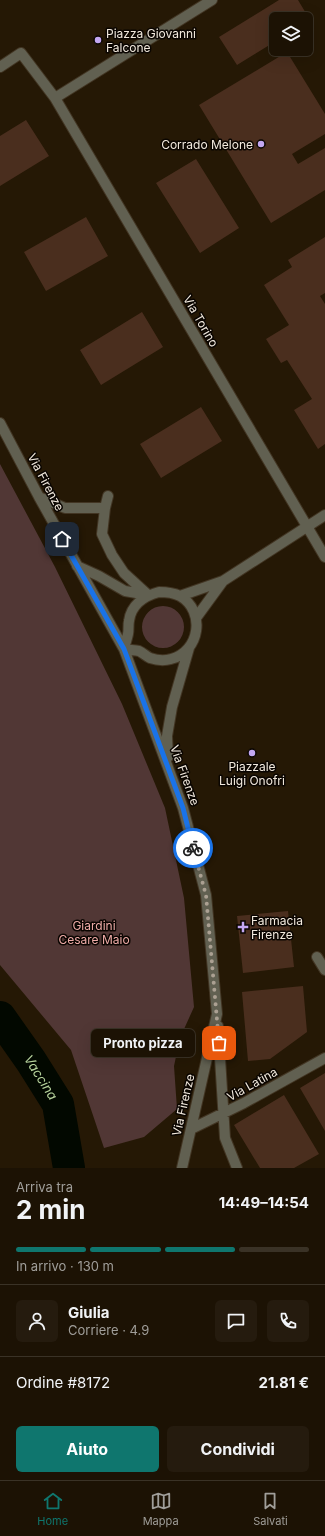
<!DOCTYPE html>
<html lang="it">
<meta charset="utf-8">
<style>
:root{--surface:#1c1204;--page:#251b0e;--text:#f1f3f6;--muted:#a09e9a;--line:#3a3226;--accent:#0f766e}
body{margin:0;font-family:Inter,sans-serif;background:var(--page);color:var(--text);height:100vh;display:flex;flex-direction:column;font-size:15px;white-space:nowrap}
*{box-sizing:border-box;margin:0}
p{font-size:13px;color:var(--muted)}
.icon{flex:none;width:22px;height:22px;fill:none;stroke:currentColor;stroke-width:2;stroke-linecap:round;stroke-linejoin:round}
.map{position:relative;height:1168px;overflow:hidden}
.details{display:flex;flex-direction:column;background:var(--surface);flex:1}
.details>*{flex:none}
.controls{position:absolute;left:269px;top:12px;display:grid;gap:8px}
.controls a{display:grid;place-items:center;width:44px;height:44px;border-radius:6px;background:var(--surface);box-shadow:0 4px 16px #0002,0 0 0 1px var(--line);font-size:20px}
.pin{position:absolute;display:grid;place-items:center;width:34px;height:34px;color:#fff;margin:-17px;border-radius:8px;box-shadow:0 2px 6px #0006}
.courier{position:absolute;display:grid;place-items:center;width:40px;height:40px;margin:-20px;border:3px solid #1a73e8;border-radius:50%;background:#fff;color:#222;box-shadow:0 1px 5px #0007}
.bubble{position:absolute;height:28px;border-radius:6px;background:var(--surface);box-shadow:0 4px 16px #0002,0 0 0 1px var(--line);font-size:13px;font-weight:700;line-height:28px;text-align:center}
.headline em{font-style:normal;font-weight:700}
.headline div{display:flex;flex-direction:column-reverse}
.headline{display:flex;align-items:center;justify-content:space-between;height:68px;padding:0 16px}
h1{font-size:26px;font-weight:700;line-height:30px}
.bar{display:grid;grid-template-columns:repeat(4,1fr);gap:6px 4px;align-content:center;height:48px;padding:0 16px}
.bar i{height:5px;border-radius:3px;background:var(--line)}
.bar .active{background:var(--accent)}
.bar p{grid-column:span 4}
.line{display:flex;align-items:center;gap:10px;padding:0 16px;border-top:1px solid var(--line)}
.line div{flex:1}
.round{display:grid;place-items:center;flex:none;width:42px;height:42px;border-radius:6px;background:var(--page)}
.action{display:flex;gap:8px;margin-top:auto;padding:8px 16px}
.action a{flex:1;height:46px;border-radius:6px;background:var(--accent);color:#fff;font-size:16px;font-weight:700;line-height:46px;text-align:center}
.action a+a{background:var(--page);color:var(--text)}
.menu{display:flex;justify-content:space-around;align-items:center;height:56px;border-top:1px solid var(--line);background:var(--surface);font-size:11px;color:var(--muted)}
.menu a{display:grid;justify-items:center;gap:2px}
.menu .active{color:var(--accent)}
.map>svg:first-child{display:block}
</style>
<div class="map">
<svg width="325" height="1168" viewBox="0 0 325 1168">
<rect width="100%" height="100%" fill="#251805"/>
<path fill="#513735" d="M0,464L55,567L122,704L165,808L184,898L194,1007L180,1038L174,1066L177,1109L144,1137L104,1148L71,1050L0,965Z
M142 627a21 21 0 1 1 42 0a21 21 0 1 1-42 0Z"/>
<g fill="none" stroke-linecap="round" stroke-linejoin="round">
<path stroke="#020800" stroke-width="32" id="s1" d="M0,1017L31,1061L58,1104L69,1168"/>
</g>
<path fill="#4a2e1e" d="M279,0H298L310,20L306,22V19H276V41L237,65L219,37Z
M287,52L325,114V134L292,154L298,164L325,148V190L271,223L199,105Z
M26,120L49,156L0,186V136Z
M196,159L239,228L200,253L156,183Z
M86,217L108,256L46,291L24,252Z
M325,237V293L320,296L325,304V444L318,449L294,410L312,399L287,360L281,363L266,339L289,325L264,285L292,267L288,260Z
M142,312L163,347L101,385L80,350Z
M201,407L222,441L161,478L140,444Z
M288,911L294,967L243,973L237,916Z
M303,986L307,1032L270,1059L248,1061L242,992Z
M325,1073V1131L300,1088Z
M284,1095L319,1154L294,1168H260L234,1125Z"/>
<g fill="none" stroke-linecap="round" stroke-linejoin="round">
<defs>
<path id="street" d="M0,67L21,53L55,98L325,557
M55,98L212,0
M0,423L39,497L124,649L183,808L206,895L217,1014L182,1168
M108,496L105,508L102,534L112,555L124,573L148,595
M39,497L65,508H105
M77,566L99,576L125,591L148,595
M159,592C166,592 174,593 180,596C206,611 200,652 171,659C164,661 156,660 150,658C146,656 143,653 139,651C134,650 128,650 124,649C125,644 127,639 128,634C129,630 128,625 129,621C131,605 144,596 159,592Z
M180,596L223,581L325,515
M196,618L223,581
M168,757L167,736L172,707L189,648
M317,957L325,970
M218,1026L225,1138L237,1168
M191,1129L244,1103L325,1058"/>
</defs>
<use href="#street" stroke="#423523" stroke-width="12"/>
<use href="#street" stroke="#616051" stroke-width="10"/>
</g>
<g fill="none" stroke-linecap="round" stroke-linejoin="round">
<path stroke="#aba092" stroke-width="4" stroke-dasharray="0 7.2" d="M193,848L206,895L219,1043"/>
<path stroke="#1a73e8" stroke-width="5" d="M62,539L124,649L183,808L193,848"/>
</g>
<g fill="#c3a7f2" stroke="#0a0501" stroke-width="1.5">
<circle cx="98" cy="40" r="4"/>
<circle cx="261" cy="144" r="4"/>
<circle cx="252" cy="753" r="4"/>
<path d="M241 921h4v4h4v4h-4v4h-4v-4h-4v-4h4z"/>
</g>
<g text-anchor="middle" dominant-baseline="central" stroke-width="3" stroke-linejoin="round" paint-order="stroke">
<g font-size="12" fill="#f3eade" stroke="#0a0501" text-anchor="start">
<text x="106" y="33">Piazza Giovanni<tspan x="106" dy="14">Falcone</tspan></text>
<text x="253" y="144" text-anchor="end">Corrado Melone</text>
<text x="252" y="766" text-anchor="middle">Piazzale<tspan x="252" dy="14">Luigi Onofri</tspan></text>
<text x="251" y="920">Farmacia<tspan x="251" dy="14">Firenze</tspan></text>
</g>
<g font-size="12" fill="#f3eade" stroke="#0a0501">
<text transform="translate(201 321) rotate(60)">Via Torino</text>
<text transform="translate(46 482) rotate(62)">Via Firenze</text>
<text transform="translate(185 775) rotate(70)">Via Firenze</text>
<text transform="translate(252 1084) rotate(-29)">Via Latina</text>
<text transform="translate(183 1105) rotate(-77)">Via Firenze</text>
</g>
<g font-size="12" fill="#efaca8" stroke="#0a0501">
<text x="94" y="925">Giardini<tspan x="94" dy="14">Cesare Maio</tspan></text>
</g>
<g font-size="13" font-style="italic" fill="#b6d29b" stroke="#0a0501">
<text stroke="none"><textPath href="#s1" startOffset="73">Vaccina</textPath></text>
</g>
</g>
</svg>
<div class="controls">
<a><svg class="icon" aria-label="layers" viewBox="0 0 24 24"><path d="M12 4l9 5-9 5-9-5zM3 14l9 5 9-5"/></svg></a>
</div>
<div class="pin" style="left:219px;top:1043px;background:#ea580c"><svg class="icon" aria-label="bag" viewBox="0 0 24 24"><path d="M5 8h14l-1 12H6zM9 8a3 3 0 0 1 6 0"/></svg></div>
<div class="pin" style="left:62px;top:539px;background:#1f2937"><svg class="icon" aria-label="home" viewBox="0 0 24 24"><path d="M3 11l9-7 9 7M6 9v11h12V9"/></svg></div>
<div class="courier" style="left:193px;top:848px"><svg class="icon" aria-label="bike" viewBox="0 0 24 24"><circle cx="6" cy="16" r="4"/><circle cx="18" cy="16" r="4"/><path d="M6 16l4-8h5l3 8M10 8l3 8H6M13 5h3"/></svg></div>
<div class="bubble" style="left:91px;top:1029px;width:104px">Pronto pizza</div>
</div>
<section class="details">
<div class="headline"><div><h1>2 min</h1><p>Arriva tra</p></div><em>14:49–14:54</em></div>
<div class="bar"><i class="active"></i><i class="active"></i><i class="active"></i><i></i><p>In arrivo · 130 m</p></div>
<div class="line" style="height:72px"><a class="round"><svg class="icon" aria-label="person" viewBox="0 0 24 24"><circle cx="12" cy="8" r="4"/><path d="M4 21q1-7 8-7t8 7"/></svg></a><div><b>Giulia</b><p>Corriere · 4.9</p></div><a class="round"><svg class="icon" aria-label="chat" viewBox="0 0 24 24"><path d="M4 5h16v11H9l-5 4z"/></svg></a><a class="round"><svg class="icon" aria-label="phone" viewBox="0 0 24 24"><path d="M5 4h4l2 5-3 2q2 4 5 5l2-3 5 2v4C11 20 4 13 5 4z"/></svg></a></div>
<div class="line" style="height:52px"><div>Ordine #8172</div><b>21.81 €</b></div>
<div class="action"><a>Aiuto</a><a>Condividi</a></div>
</section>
<nav class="menu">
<a class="active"><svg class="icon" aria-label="home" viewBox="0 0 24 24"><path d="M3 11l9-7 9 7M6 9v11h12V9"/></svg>Home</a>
<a><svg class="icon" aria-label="map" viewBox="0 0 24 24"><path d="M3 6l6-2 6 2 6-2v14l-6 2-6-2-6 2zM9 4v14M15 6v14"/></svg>Mappa</a>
<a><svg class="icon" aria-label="saved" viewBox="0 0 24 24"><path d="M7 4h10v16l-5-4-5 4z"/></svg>Salvati</a>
</nav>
